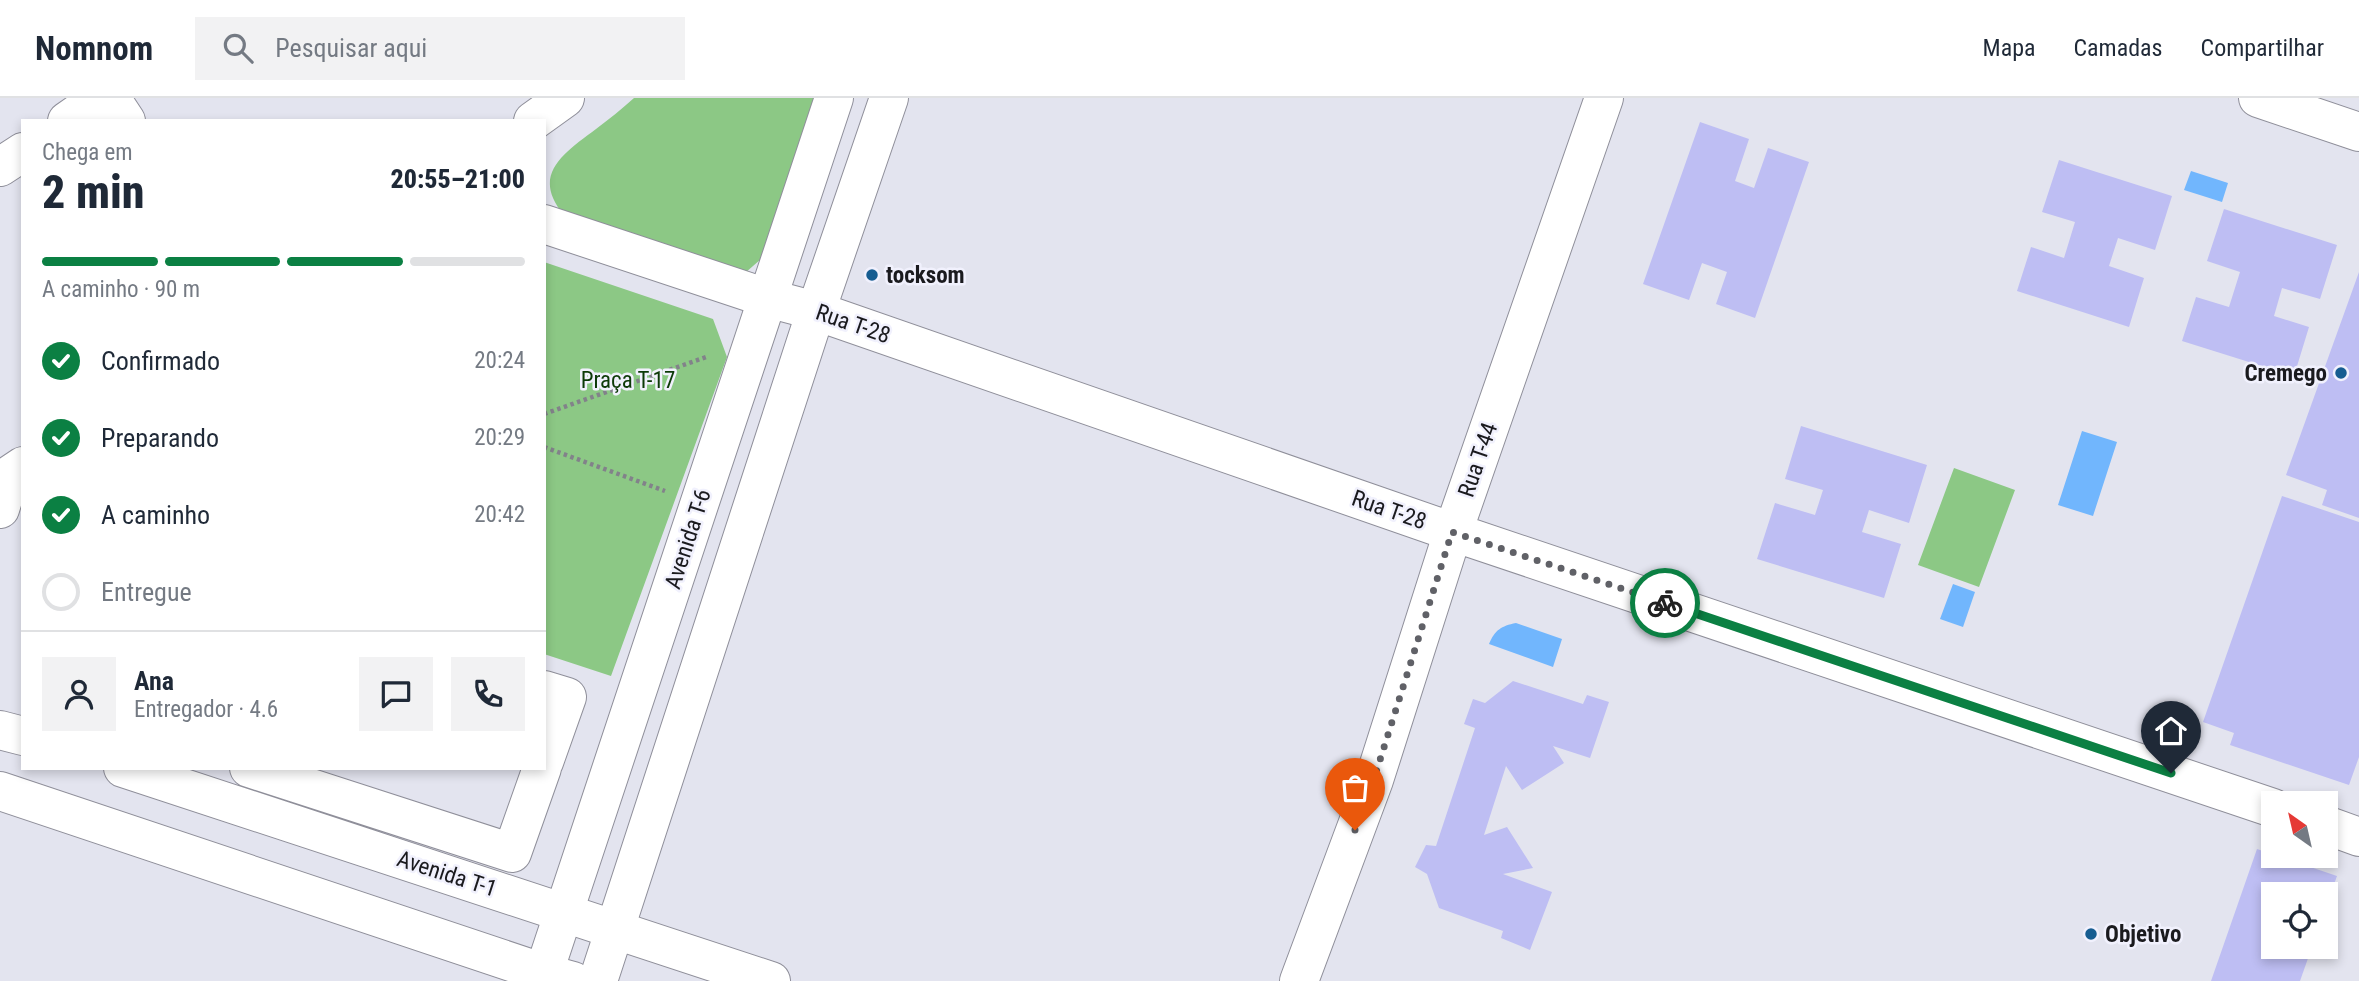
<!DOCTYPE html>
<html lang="pt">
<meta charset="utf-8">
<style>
:root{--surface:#fff;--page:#f2f2f3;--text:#1f2937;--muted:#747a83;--line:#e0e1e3;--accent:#0b8043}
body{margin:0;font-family:"Roboto Condensed",sans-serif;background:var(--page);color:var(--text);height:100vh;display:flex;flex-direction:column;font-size:26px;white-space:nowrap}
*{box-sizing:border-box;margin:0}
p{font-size:23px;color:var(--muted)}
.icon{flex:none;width:38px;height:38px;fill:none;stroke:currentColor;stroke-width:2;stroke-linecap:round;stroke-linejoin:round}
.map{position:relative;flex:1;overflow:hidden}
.side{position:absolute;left:21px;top:21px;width:525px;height:651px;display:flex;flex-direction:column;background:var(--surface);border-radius:0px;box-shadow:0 4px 10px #0003}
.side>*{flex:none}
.needle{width:46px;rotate:326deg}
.fabs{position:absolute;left:2261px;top:693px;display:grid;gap:14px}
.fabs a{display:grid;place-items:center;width:77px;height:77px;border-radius:0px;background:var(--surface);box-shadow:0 4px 10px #0003;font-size:35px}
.pin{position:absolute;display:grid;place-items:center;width:60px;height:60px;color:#fff;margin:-72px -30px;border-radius:50% 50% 50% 0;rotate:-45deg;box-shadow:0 0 7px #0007}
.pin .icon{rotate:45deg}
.courier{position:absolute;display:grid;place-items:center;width:70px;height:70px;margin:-35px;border:5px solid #0b8043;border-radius:50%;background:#fff;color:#222;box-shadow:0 2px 9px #0007}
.headline em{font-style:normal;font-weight:800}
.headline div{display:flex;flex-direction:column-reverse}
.headline{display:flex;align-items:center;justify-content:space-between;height:119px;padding:0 21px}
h1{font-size:46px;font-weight:800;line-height:52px}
.bar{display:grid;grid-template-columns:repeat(4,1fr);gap:10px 7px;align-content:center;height:84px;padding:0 21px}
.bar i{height:9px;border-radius:5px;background:var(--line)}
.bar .on{background:var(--accent)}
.bar p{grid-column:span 4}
.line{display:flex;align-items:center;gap:18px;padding:0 21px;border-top:2px solid var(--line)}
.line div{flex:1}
.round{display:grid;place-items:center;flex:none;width:74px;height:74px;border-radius:0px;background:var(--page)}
ol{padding:0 21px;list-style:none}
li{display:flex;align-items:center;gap:21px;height:77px}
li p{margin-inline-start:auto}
li .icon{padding:7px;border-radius:50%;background:var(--accent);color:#fff;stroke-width:4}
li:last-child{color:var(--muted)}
li i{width:38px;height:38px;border:4px solid var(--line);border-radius:50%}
header{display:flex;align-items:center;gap:42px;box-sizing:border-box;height:98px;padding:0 35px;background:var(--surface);border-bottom:2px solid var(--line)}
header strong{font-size:33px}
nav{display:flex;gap:38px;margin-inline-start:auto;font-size:24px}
.search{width:490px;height:63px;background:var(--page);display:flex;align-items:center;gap:18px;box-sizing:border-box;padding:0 24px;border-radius:0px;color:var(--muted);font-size:26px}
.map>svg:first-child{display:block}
</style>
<header>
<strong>Nomnom</strong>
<div class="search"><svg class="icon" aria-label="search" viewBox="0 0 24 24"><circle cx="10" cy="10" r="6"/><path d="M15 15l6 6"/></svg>Pesquisar aqui</div>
<nav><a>Mapa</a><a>Camadas</a><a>Compartilhar</a></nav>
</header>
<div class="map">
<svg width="2359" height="883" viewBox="0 0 2359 883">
<rect width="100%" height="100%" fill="#e3e4ef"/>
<path fill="#8cc885" d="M634,0H816L761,161L745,175L564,117C530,77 564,55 596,31C609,21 622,11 634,0Z
M544,164L713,221L727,259L611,578L544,556Z
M1954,370L2015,392L1979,489L1918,467Z"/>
<path fill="#71b6fd" d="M2191,73L2228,85L2222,104L2184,92Z
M2082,333L2117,344L2093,418L2058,407Z
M1953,486L1975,494L1963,529L1940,521Z
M1516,525L1562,541L1553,569L1489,546C1495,532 1501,528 1516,525Z"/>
<path fill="#bebef3" d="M1700,24L1749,41L1735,83L1754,90L1768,50L1809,64L1755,220L1716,206L1727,174L1702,165L1689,202L1643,186Z
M2059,62L2172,98L2155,152L2118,140L2109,168L2144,180L2129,229L2017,193L2031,149L2064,160L2075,124L2042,114Z
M2224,111L2337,147L2320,201L2282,190L2274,218L2309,229L2294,278L2182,243L2196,199L2229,209L2240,174L2207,163Z
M2359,174V420L2322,407L2327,392L2286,377Z
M1801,328L1927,367L1909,425L1869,412L1862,434L1901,446L1884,500L1757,461L1775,405L1815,417L1823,392L1785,381Z
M2282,398L2359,424V659L2349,687L2230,647L2234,635L2203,624Z
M1513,583L1583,606L1587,597L1609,604L1590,660L1553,648L1564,665L1522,692L1506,668L1484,737L1507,729L1533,770L1503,776L1552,794L1530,852L1501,840L1503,833L1439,810L1427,776L1415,769L1426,747L1436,748L1475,630L1464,626L1473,601L1485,605Z
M2257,751L2337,778L2326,809V796H2273V849H2312L2300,883H2211Z"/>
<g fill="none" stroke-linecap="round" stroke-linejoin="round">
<defs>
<path id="minor" d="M111,0L126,23
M2258,0L2359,34
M67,23L100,0
M533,23L565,0
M0,69L23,54
M544,126L767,200L816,213L1453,434L2273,710
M0,411L11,376L23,368
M544,592L567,599L544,664
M0,632L23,638
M123,670L771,883
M249,670L512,755L542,670
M0,693L544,875L573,883
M2326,727L2359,739
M1299,883L1374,682L1453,434L1604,0"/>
<path id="major" d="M541,883L834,0
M598,883L816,213L889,0"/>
</defs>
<use href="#minor" stroke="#8f8f9a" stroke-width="40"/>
<use href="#major" stroke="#8f8f9a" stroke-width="40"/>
<path stroke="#82828a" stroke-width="4.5" stroke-dasharray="3.5 3.5" stroke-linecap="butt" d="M544,316L709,258
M544,349L665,393"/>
<use href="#minor" stroke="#fff" stroke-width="38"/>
<use href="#major" stroke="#fff" stroke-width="38"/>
</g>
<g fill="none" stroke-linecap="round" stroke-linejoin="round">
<path stroke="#606167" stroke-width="7" stroke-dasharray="0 12.6" d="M1355,732L1374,681L1452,434L1665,505"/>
<path stroke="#0b8043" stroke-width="9" d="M1665,505L2171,675"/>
</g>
<g fill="#165d91" stroke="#f1f1fd" stroke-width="2.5">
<circle cx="872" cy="177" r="7"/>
<circle cx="2341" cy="275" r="7"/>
<circle cx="2091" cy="836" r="7"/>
</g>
<g text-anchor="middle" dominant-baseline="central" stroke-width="5" stroke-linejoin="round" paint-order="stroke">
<g font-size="23" font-weight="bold" fill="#1a1a1e" stroke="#f1f1fd" text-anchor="start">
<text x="886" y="177">tocksom</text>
<text x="2327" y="275" text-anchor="end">Cremego</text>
<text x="2105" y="836">Objetivo</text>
</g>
<g font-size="23" fill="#1a1a1e" stroke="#f1f1fd">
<text transform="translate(853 226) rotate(19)">Rua T-28</text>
<text transform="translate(1478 362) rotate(-71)">Rua T-44</text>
<text transform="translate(1389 412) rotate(19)">Rua T-28</text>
<text transform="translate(688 441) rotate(-72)">Avenida T-6</text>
<text transform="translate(447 776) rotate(18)">Avenida T-1</text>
</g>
<g font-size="23" fill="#0c3a07" stroke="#f1f1fd">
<text x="628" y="282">Praça T-17</text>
</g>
</g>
</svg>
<div class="fabs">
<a><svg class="needle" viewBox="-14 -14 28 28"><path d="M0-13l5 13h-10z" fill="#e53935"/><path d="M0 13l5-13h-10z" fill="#747a83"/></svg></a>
<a><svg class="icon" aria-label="locate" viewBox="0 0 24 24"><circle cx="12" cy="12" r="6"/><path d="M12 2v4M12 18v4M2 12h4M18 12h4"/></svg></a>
</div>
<div class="pin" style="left:1355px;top:732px;background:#ea580c"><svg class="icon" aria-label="bag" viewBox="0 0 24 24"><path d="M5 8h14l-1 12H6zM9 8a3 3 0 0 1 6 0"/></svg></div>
<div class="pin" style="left:2171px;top:675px;background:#1f2937"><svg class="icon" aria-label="home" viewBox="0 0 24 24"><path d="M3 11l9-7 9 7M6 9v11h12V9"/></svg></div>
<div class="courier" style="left:1665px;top:505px"><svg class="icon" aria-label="bike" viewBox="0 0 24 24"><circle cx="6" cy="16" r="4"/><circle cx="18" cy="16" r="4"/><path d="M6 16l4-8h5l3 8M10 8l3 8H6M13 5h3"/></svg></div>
<section class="side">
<div class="headline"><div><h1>2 min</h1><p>Chega em</p></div><em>20:55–21:00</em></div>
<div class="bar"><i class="on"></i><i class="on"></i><i class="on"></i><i></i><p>A caminho · 90 m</p></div>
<ol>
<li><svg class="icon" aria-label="check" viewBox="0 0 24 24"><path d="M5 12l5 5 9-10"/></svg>Confirmado<p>20:24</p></li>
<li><svg class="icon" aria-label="check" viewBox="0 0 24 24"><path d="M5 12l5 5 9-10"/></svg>Preparando<p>20:29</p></li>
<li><svg class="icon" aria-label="check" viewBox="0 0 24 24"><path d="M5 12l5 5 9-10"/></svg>A caminho<p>20:42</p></li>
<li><i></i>Entregue</li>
</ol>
<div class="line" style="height:126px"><a class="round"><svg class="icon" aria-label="person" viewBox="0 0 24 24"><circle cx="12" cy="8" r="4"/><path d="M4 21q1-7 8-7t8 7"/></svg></a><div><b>Ana</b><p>Entregador · 4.6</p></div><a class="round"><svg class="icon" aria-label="chat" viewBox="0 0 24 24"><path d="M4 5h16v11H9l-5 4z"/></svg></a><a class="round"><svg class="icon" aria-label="phone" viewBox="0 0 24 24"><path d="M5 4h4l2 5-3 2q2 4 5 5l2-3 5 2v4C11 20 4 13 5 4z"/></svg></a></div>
</section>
</div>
